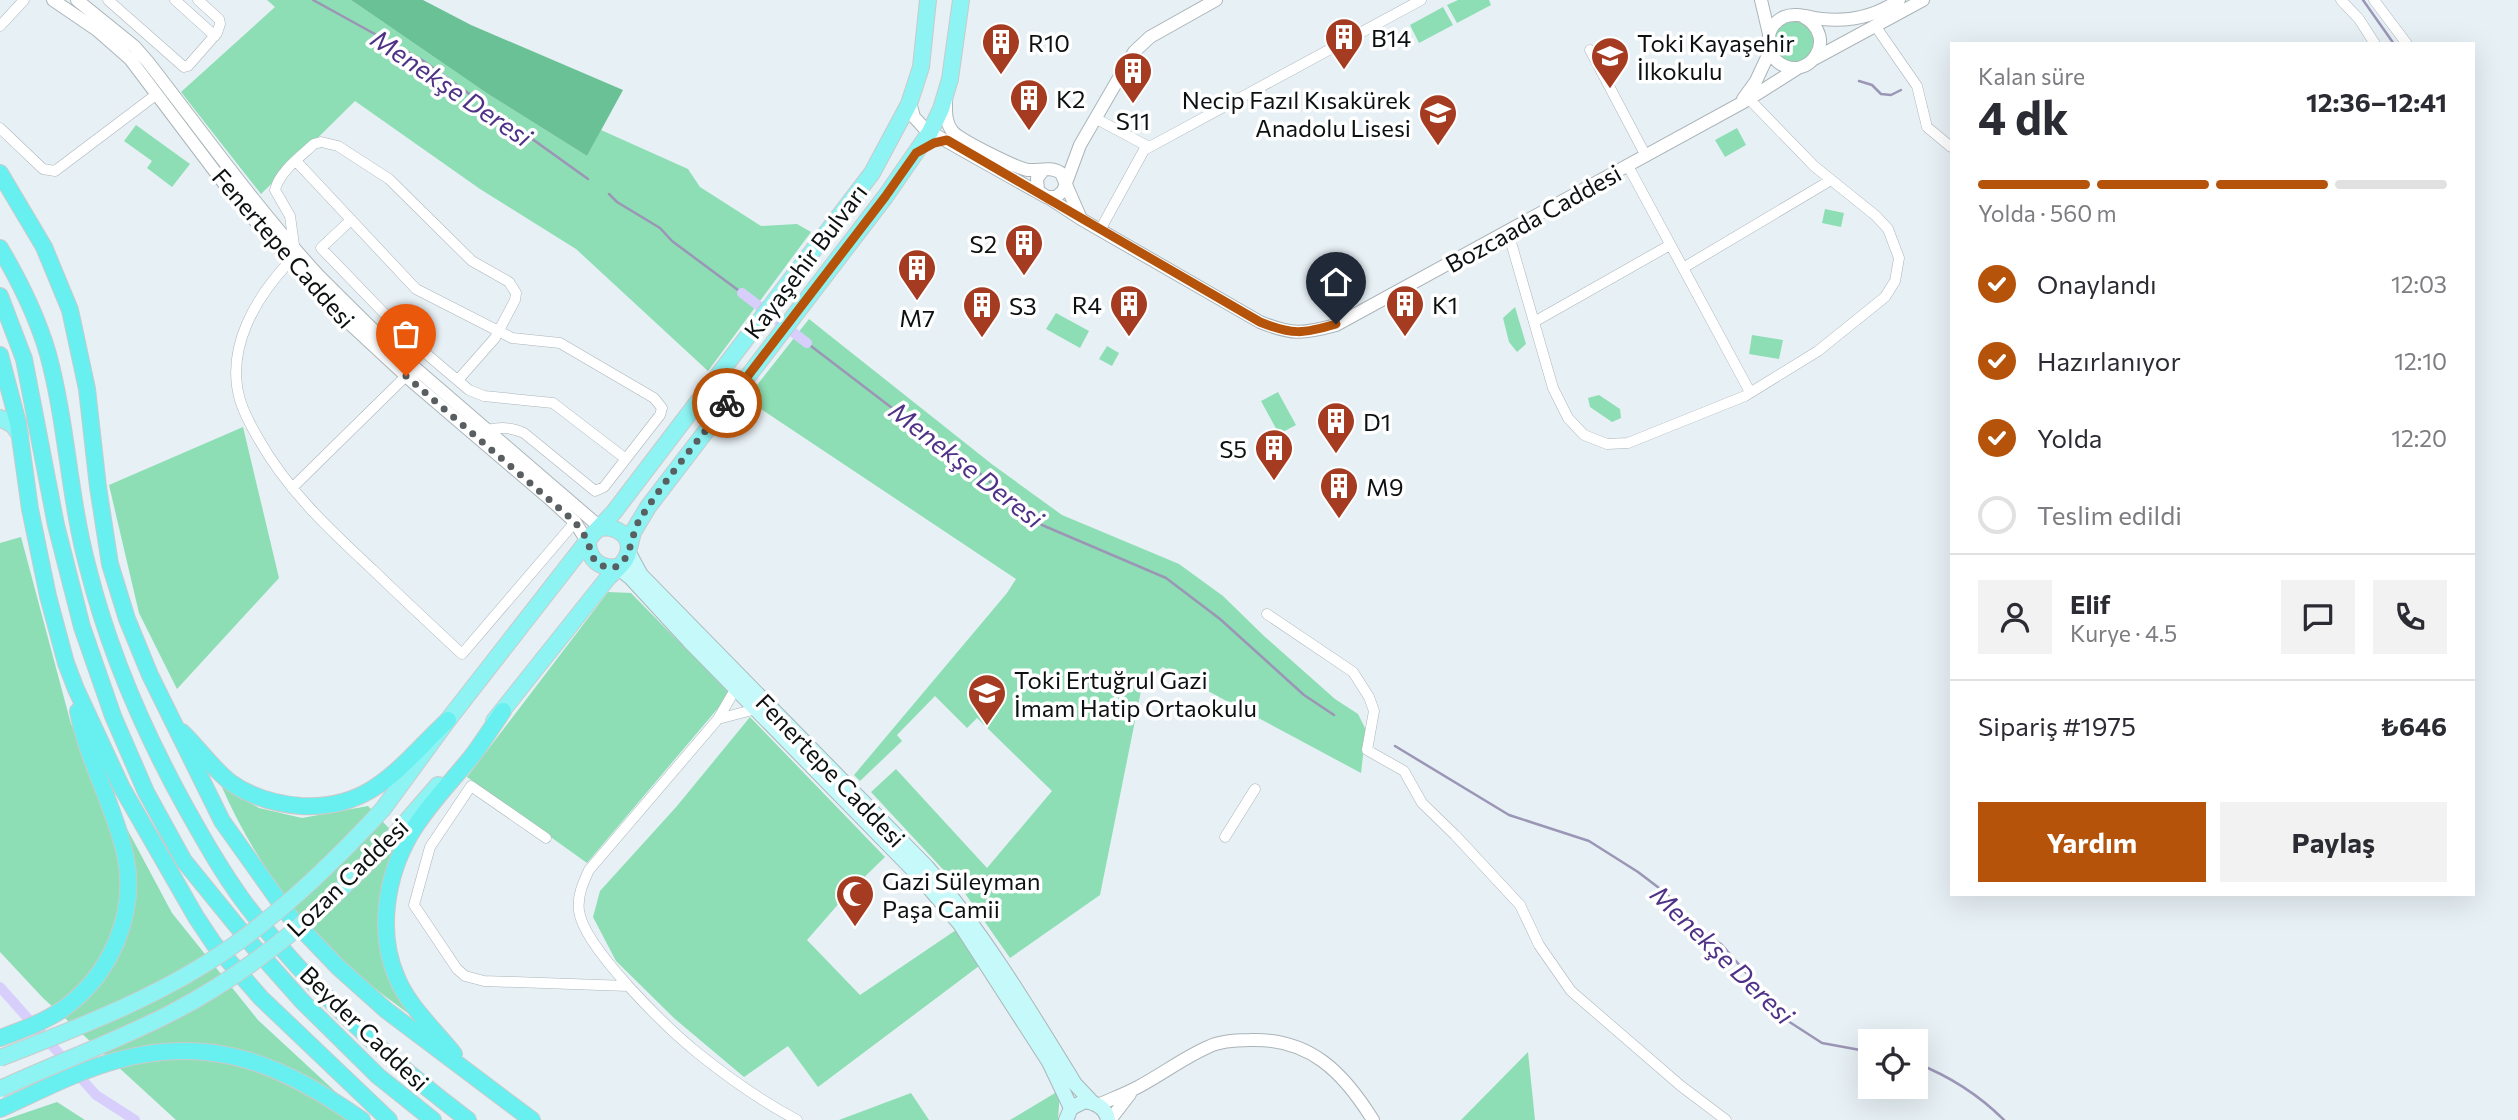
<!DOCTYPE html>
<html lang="tr">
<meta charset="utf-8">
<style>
:root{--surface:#fff;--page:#f2f2f3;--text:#2b2b33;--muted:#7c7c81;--line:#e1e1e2;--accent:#b45309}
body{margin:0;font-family:Commissioner,sans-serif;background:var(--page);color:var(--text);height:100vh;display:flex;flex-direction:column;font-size:26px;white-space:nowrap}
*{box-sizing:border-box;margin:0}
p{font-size:23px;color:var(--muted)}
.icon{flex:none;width:38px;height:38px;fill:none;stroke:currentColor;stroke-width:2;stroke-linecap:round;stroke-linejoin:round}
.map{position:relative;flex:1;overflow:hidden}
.drawer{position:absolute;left:1950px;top:42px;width:525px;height:854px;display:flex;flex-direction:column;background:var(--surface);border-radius:0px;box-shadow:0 7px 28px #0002}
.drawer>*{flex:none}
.fabs{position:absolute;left:1858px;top:1029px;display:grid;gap:14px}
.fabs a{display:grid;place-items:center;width:70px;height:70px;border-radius:0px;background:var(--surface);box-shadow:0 7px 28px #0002;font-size:35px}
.pin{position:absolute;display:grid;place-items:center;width:60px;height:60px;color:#fff;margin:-72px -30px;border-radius:50% 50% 50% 0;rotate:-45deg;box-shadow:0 0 7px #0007}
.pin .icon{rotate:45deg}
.courier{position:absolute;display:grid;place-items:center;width:70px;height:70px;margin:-35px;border:5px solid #b45309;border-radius:50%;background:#fff;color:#222;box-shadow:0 2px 9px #0007}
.summary em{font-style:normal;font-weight:700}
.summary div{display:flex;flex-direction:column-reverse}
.summary{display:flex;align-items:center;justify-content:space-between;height:119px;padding:0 28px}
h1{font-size:46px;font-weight:700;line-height:52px}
.bar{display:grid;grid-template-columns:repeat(4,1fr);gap:10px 7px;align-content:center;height:84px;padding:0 28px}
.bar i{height:9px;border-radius:5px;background:var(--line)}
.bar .current{background:var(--accent)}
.bar p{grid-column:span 4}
.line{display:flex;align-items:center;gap:18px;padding:0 28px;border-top:2px solid var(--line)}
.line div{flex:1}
.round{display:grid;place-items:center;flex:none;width:74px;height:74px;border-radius:0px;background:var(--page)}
ol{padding:0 28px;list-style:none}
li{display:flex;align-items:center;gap:21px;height:77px}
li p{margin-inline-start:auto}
li .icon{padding:7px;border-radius:50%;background:var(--accent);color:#fff;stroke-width:4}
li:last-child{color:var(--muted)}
li i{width:38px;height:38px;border:4px solid var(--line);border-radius:50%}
.action{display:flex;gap:14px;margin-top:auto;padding:14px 28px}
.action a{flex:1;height:80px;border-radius:0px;background:var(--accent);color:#fff;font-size:28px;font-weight:700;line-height:80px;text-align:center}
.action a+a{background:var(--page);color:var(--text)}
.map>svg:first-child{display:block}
</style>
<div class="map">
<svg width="2518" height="1120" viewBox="0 0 2518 1120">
<rect width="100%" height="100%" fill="#e7f0f5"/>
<path fill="#8ddeb4" d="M267,0H351L488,94L587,156L601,130L688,169L700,187L761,226L797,224L811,232L708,371L576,249L480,189L355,101L261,194L181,92L275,7Z
M1458,0H1489L1491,5L1457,23L1447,5Z
M1443,7L1453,25L1419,43L1410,25Z
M1773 42a21 21 0 1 1 42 0a21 21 0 1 1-42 0Z
M136,125L190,164L172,187L147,168L152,161L124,141Z
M1737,128L1746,145L1725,157L1715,140Z
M1825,209L1844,213L1841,227L1822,223Z
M1515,307L1526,344L1517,352L1509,342L1503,318Z
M1056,313L1089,331L1080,348L1046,329Z
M809,319L993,465L1062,515L1179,564L1223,596L1264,636L1335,699L1358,714L1366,730L1361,773L1163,667L1143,681L1100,895L1010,958L964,892L871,792L896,769L987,868L1052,791L977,718L967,728L935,696L897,735L902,741L860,781L854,775L1007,593L1016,579L746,399Z
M1752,335L1783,340L1779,359L1749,354Z
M1107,346L1119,353L1112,366L1099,359Z
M1278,392L1296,425L1279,434L1261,401Z
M1599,395L1620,409L1621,418L1612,422L1590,407L1588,398Z
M243,427L279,578L177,689L139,613L109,485Z
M21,537L71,724L172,913L258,1020L366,1120H176L43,998L0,952V543Z
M608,592L631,593L730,694L587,863L467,777Z
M750,717L885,857L848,893L807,940L860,995L956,930L979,966L818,1087L788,1046L744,1077L675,1019L616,961L593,917L600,891L677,806Z
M221,785L259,808L302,818L368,806L401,841C370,915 370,944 409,1014C378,991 345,967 319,938C279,893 245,840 221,785Z
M1528,1052L1535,1120H1461Z
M1060,1090L1058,1120H1010Z
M911,1093L929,1120H839Z
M57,1102L85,1120H4Z"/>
<path fill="#6ac196" d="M351,0H423L471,25L623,90L587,156L488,94Z"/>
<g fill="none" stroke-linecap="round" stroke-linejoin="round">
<path stroke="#9b95b6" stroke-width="2.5" d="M313,0L422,60L588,179
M2363,0L2394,44
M1859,81L1872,85L1881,94L1891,95L1901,90
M609,194L617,202L660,228L672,241L742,293
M807,343L926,434L961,458L1042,525L1166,578L1220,619L1304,695L1334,715
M1395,746L1509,815L1589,841L1638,872L1667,894L1688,920L1722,945L1788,1021L1822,1043L1871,1052
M1916,1063C1949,1076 1980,1096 2004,1120"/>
<path stroke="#d8cefc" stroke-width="10" d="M742,293L807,343
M0,987L96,1095L135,1120"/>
<defs>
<path id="minor" d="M108,0L184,67L188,66L217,33L220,24L219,19L198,0
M175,0L215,36
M2341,0L2359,19L2375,44
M2374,0L2407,44
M0,26L24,0
M1876,27L1917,86L1927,127L1951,147
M1590,50L1646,156
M1095,118L1149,147
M0,128L43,169L55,171L157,94
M296,161L416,289L512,338L560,343L654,398L662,408L660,415L604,487L595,491L524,433C510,427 501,427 487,430
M1628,166L1750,392
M351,220L321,248L410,340L469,390L484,396L553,403L626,459
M1100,230L1144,150L1421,0
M1508,232L1553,388L1568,418L1584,435L1607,444L1628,443L1745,396L1818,351L1885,297L1895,281L1899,258L1888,229L1876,216L1814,166L1749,99
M294,245L290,216L275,190C279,172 301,156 314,144L321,142L338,146L389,179L472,261L509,282L516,293L515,300L495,338L458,380
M290,261C256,297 225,348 240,400C244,413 251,426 258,438C287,490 329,529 373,570C402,598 432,626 462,654L575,522
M1683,268L1831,180
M1534,322L1670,245
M292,488L406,376
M1267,614L1353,672L1369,697L1374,711L1367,750L1404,771L1422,803L1455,835L1520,905L1539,945L1571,991L1681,1086L1726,1120
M736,688L718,719L589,870C583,883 577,896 579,911C584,948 668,1029 699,1054C729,1078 763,1102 797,1120
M718,719L756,709
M1225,837L1255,789
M546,838L471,786L430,847L414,905L457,969L465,976L484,981L628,986"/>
<path id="tertiary" d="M53,0L97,30L130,59L232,194L320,296L415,384L551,500L575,522L588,543
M77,0L135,47L148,62C204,134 257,209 319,276C343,300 367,324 392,348L601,528
M1761,0L1769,34
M1802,16C1842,37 1807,85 1778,62C1763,50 1766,25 1784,17C1796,12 1810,18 1822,19C1850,22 1876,16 1899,0
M1814,59L1923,0
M1743,99L1756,81L1770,51
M946,100C946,111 945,123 953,132C962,141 1016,168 1028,170C1040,171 1050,166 1061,173L1081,219
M910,102L914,117L925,129L1046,197H1056L1063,191L1080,145L1134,52L1150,37L1216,0
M1043,171L1037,178L1038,191L1081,219L1260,322C1292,335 1303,334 1336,325L1749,99L1798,68
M1098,1105C1111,1099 1125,1094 1138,1087C1161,1075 1183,1058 1208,1047C1220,1041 1236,1040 1250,1040C1310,1038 1343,1072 1373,1120
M1110,1120L1130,1094"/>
<path id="secondary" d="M629,553L641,575L927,867C984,934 1029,1009 1075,1084L1092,1102
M617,567L631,578L689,641L918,875L960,924L1049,1062L1071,1108
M1066,1120L1071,1108L1085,1101C1097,1103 1106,1108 1108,1120"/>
<path id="primary" d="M0,418L13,425L20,435
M588,543C589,560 600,569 617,567
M629,548L633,532L648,507L885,197L930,132L941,109L950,79L961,0
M494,721L607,579C613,572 626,563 628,553C633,536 615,525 601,528
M383,809L448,720L592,535L614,512L872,173L909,104L921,67L928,0
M398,831L438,785"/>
<path id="trunk" d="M0,173L44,247L70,310L87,389L98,487L110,564L127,619L150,675L222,821L291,918L338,967L386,1010L532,1120
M0,248C20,282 37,316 48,354C67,424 69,498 88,568C109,652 144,732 186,808C204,840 222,872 244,902C307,985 386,1058 468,1120
M0,296L24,359L56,525L82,627L113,716L146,792L184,861L254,947L302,1001L378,1076L433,1120
M0,355L18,423L30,509L48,596L66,663L76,689L122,788L196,917L214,944L261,998L389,1120
M182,732C198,747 212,768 230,782C251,797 276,804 301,806C373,810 400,765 448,720
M0,1038C22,1030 44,1022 63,1009C111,975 138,912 125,854C114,805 87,760 78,711
M454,1054C435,1030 409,1007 397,978C377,933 386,877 410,835C427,806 452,781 473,755C483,741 493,726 503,711
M0,1109C38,1092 77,1071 118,1060C215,1034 284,1066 362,1120"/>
</defs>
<use href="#minor" stroke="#abb5b9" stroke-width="11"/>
<use href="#tertiary" stroke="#abb5b9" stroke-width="14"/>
<use href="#secondary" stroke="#abb5b9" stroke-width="16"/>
<use href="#primary" stroke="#cacacb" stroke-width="18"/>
<use href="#trunk" stroke="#cacacb" stroke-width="18"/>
<use href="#minor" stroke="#fff" stroke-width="10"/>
<use href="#tertiary" stroke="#fff" stroke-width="12"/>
<use href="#secondary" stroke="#c6f9f9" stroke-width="14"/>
<use href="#primary" stroke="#8df4f3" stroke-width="16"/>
<use href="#trunk" stroke="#67f0ef" stroke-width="16"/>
<defs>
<path id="primary-bridge" d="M0,1058C80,1027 164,995 234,945C290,905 337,859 383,809
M0,1089C56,1063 115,1042 171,1013C257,969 333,902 398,831"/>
</defs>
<use href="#primary-bridge" stroke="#cacacb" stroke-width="18" stroke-linecap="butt"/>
<use href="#primary-bridge" stroke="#8df4f3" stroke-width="16"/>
</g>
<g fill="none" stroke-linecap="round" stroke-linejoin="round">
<path stroke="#595e61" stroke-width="7" stroke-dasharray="0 12.6" d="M406,376L575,522C579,528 584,534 587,540C592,552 591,565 608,567C631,571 630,534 640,519C666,478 698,441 727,403"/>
<path stroke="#b45309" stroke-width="9" d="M727,403L885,197L916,153L934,143L947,140L1260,322C1292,335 1303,334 1336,324"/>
</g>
<defs>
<symbol id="building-pin" viewBox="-11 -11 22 30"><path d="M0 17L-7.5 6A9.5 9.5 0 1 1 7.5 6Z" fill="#a53c21" stroke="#fff"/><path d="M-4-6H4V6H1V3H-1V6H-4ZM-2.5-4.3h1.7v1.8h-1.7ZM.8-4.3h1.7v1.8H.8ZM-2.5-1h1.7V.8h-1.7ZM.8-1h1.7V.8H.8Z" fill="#fff"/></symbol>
<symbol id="school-pin" viewBox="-11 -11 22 30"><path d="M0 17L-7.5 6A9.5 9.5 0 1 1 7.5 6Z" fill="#a53c21" stroke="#fff"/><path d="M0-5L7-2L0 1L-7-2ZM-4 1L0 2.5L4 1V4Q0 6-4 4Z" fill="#fff"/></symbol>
<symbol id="mosque-pin" viewBox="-11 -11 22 30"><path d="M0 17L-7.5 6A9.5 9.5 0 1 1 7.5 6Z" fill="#a53c21" stroke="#fff"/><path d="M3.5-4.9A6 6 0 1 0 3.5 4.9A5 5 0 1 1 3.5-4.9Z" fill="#fff"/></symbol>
</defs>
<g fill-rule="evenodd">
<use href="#building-pin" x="1322" y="15" width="44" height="60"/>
<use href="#building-pin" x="979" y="20" width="44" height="60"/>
<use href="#school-pin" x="1588" y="34" width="44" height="60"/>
<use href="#building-pin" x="1111" y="49" width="44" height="60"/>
<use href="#building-pin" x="1007" y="76" width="44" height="60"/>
<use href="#school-pin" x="1416" y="91" width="44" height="60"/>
<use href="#building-pin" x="1002" y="221" width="44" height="60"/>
<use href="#building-pin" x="895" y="246" width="44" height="60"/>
<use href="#building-pin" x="1107" y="282" width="44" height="60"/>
<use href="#building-pin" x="1383" y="282" width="44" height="60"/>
<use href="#building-pin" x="960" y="283" width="44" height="60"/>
<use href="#building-pin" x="1314" y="399" width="44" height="60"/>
<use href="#building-pin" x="1252" y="426" width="44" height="60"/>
<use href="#building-pin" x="1317" y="464" width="44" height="60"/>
<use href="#school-pin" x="965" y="671" width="44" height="60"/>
<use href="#mosque-pin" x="833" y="872" width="44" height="60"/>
</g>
<g text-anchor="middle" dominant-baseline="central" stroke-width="7" stroke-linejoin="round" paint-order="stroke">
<g font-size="24" fill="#0c1011" stroke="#fff" text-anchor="start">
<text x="1371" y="37">B14</text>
<text x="1028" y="42">R10</text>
<text x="1637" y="42">Toki Kayaşehir<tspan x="1637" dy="28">İlkokulu</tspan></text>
<text x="1056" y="98">K2</text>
<text x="1411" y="99" text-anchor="end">Necip Fazıl Kısakürek<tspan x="1411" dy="28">Anadolu Lisesi</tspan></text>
<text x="1133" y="120" text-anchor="middle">S11</text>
<text x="997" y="243" text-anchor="end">S2</text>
<text x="1102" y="304" text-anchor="end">R4</text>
<text x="1432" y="304">K1</text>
<text x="1009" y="305">S3</text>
<text x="917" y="317" text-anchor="middle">M7</text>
<text x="1363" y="421">D1</text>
<text x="1247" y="448" text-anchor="end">S5</text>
<text x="1366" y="486">M9</text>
<text x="1014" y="679">Toki Ertuğrul Gazi<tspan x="1014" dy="28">İmam Hatip Ortaokulu</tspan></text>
<text x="882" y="880">Gazi Süleyman<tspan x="882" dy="28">Paşa Camii</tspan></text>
</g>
<g font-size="24" fill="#0c1011" stroke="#fff">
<text transform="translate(1533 218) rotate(-29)">Bozcaada Caddesi</text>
<text transform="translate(284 248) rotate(49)">Fenertepe Caddesi</text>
<text transform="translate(805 261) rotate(-53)">Kayaşehir Bulvarı</text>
<text transform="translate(831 770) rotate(46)">Fenertepe Caddesi</text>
<text transform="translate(347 877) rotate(-44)">Lozan Caddesi</text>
<text transform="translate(365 1028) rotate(44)">Beyder Caddesi</text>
</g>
<g font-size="26" font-style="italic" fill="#4f3287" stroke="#fff">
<text transform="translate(452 87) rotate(34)">Menekşe Deresi</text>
<text transform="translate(967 464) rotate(38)">Menekşe Deresi</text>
<text transform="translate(1723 954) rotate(44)">Menekşe Deresi</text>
</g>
</g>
</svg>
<div class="fabs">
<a><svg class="icon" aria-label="locate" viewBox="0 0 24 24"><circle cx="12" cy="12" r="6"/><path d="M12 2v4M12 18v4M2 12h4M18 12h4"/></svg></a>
</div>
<div class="pin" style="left:406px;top:376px;background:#ea580c"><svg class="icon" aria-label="bag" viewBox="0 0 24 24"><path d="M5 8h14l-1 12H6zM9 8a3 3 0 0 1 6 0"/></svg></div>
<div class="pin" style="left:1336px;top:324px;background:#1f2937"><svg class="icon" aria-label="home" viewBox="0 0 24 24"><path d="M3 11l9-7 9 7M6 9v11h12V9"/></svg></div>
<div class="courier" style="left:727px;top:403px"><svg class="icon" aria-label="bike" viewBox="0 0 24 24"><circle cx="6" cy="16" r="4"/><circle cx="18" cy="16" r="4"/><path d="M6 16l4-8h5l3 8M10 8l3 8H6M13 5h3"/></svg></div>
<section class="drawer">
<div class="summary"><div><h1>4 dk</h1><p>Kalan süre</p></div><em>12:36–12:41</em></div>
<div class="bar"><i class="current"></i><i class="current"></i><i class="current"></i><i></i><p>Yolda · 560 m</p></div>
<ol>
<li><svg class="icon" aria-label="check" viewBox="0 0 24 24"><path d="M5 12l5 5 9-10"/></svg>Onaylandı<p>12:03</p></li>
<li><svg class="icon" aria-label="check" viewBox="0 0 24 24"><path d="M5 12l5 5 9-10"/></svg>Hazırlanıyor<p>12:10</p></li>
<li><svg class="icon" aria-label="check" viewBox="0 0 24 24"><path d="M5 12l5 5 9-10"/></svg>Yolda<p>12:20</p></li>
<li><i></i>Teslim edildi</li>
</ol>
<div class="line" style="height:126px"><a class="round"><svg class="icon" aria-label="person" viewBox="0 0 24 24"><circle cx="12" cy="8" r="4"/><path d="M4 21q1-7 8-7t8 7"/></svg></a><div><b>Elif</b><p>Kurye · 4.5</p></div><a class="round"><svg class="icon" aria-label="chat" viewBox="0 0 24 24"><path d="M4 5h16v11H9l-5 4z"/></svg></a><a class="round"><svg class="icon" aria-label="phone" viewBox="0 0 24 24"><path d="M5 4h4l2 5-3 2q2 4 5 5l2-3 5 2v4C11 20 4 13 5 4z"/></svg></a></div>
<div class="line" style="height:91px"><div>Sipariş #1975</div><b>₺646</b></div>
<div class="action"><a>Yardım</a><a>Paylaş</a></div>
</section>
</div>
